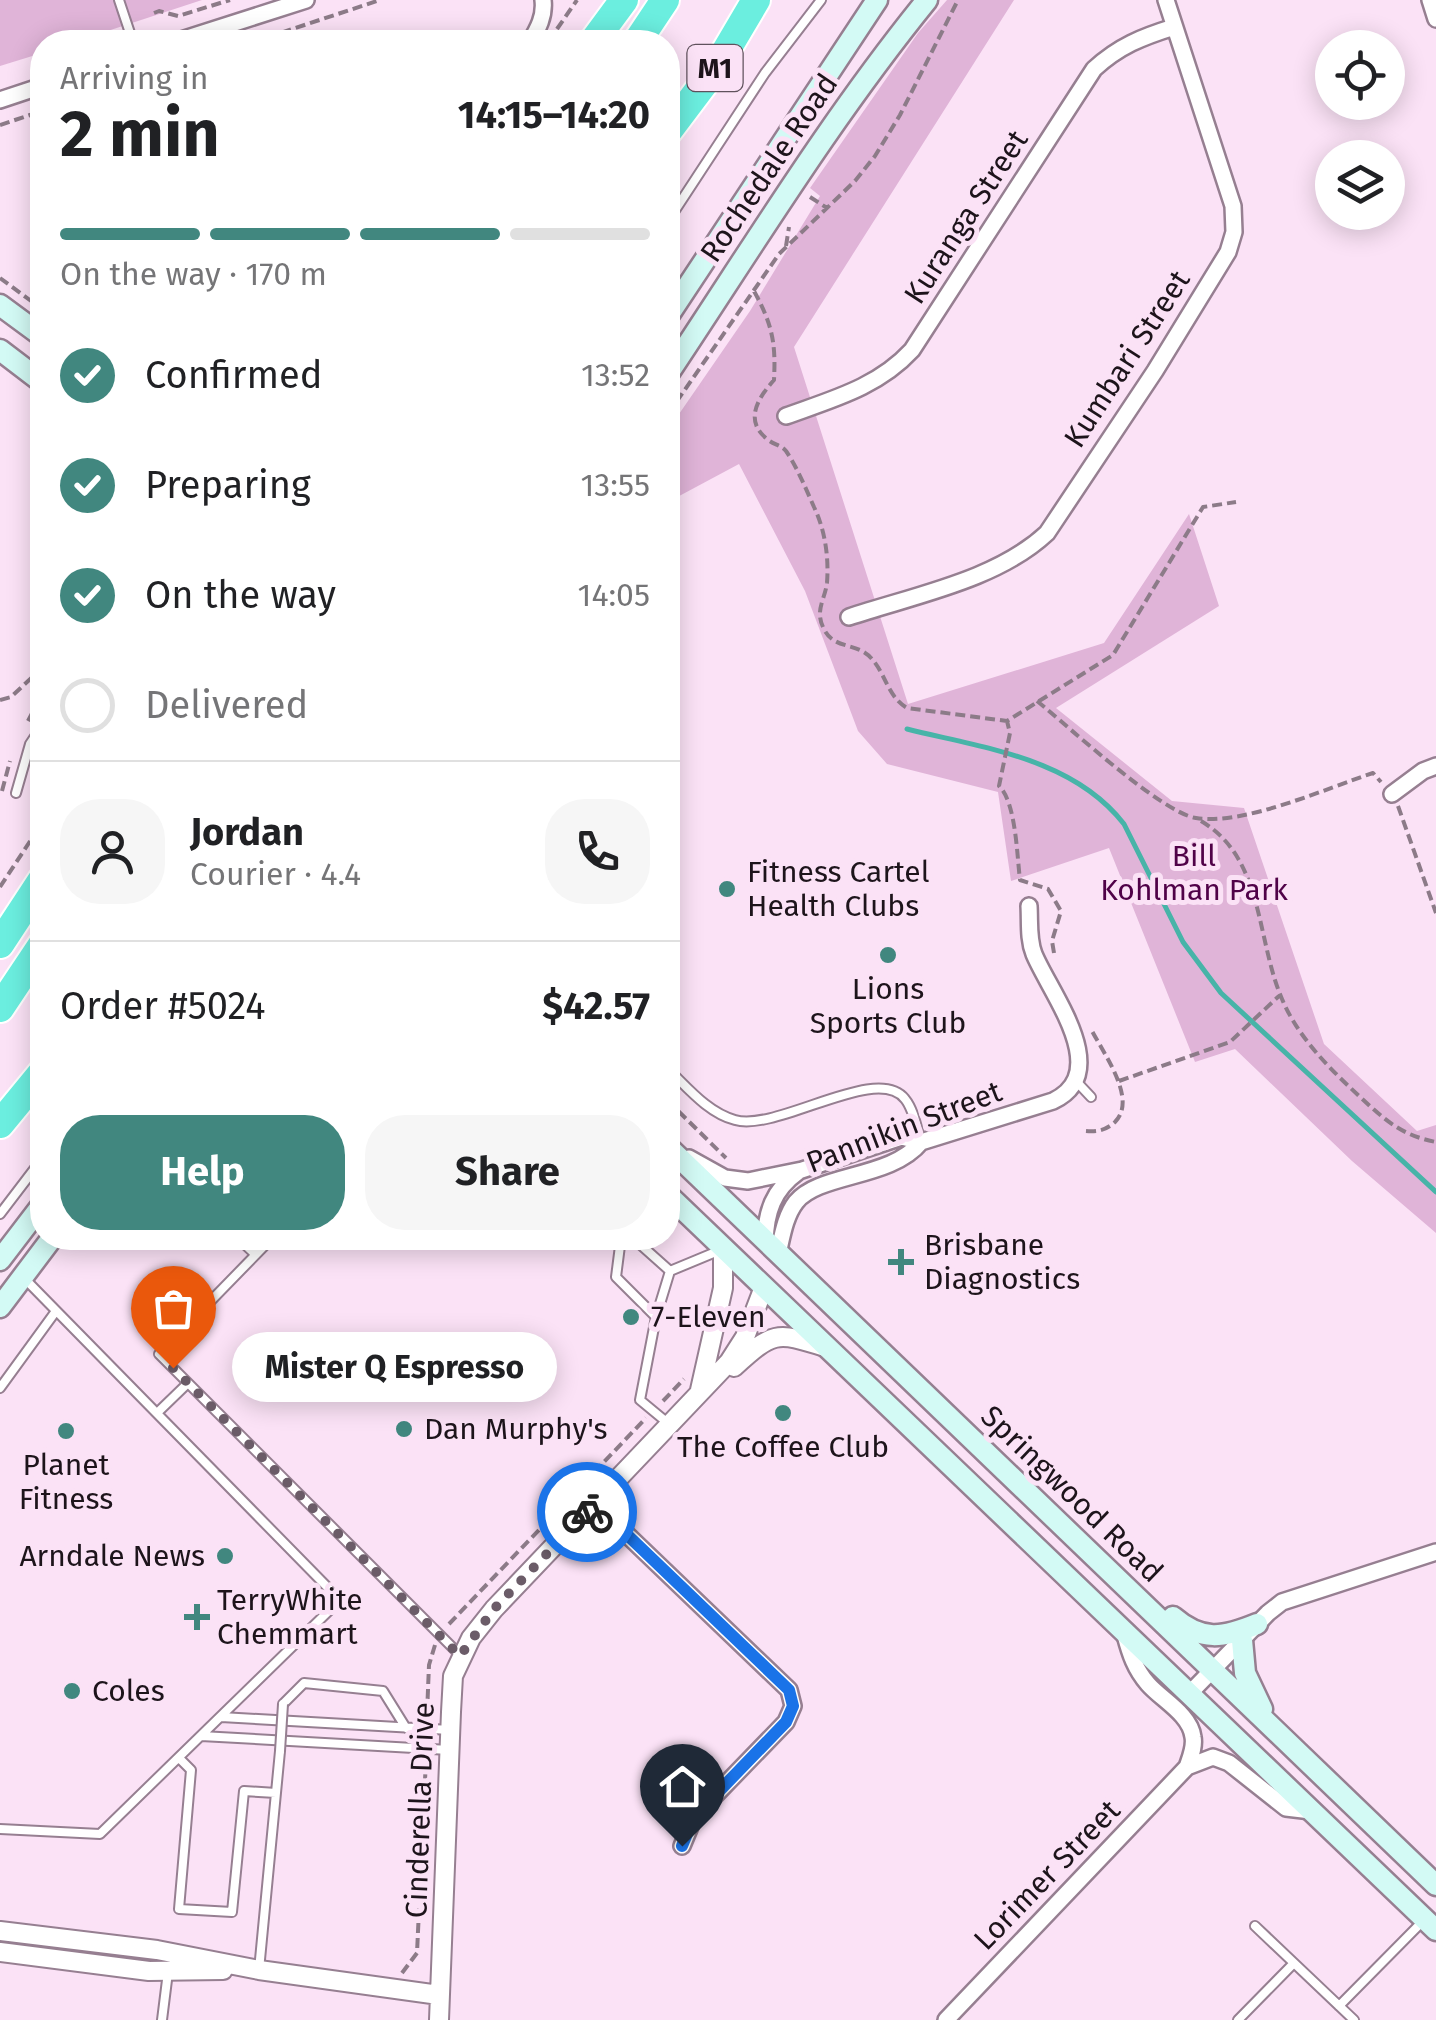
<!DOCTYPE html>
<meta charset="utf-8">
<style>
:root{--surface:#fff;--page:#f6f6f6;--text:#202124;--muted:#757577;--line:#e0e0e0;--accent:#41877f}
body{margin:0;font-family:"Fira Sans",sans-serif;background:var(--page);color:var(--text);height:100vh;display:flex;flex-direction:column;font-size:38px;white-space:nowrap}
*{box-sizing:border-box;margin:0}
p{font-size:32px;color:var(--muted)}
.icon{flex:none;width:55px;height:55px;fill:none;stroke:currentColor;stroke-width:2;stroke-linecap:round;stroke-linejoin:round}
.map{position:relative;flex:1;overflow:hidden}
.sheet{position:absolute;left:30px;top:30px;width:650px;height:1220px;display:flex;flex-direction:column;background:var(--surface);border-radius:40px;box-shadow:0 5px 25px #0003}
.sheet>*{flex:none}
.controls{position:absolute;left:1315px;top:30px;display:grid;gap:20px}
.controls a{display:grid;place-items:center;width:90px;height:90px;border-radius:50%;background:var(--surface);box-shadow:0 5px 25px #0003;font-size:50px}
.pin{position:absolute;display:grid;place-items:center;width:85px;height:85px;color:#fff;margin:-102px -42px;border-radius:50% 50% 50% 0;rotate:-45deg;box-shadow:0 0 10px #0007}
.pin .icon{rotate:45deg}
.courier{position:absolute;display:grid;place-items:center;width:100px;height:100px;margin:-50px;border:8px solid #1a73e8;border-radius:50%;background:#fff;color:#222;box-shadow:0 2px 12px #0007}
.bubble{position:absolute;height:70px;border-radius:35px;background:var(--surface);box-shadow:0 5px 25px #0003;font-size:32px;font-weight:700;line-height:70px;text-align:center}
.head em{font-style:normal;font-weight:700}
.head div{display:flex;flex-direction:column-reverse}
.head{display:flex;align-items:center;justify-content:space-between;height:170px;padding:0 30px}
h1{font-size:65px;font-weight:700;line-height:75px}
.bar{display:grid;grid-template-columns:repeat(4,1fr);gap:15px 10px;align-content:center;height:120px;padding:0 30px}
.bar i{height:12px;border-radius:8px;background:var(--line)}
.bar .on{background:var(--accent)}
.bar p{grid-column:span 4}
.line{display:flex;align-items:center;gap:25px;padding:0 30px;border-top:2px solid var(--line)}
.line div{flex:1}
.round{display:grid;place-items:center;flex:none;width:105px;height:105px;border-radius:40px;background:var(--page)}
ol{padding:0 30px;list-style:none}
li{display:flex;align-items:center;gap:30px;height:110px}
li p{margin-inline-start:auto}
li .icon{padding:10px;border-radius:50%;background:var(--accent);color:#fff;stroke-width:4}
li:last-child{color:var(--muted)}
li i{width:55px;height:55px;border:5px solid var(--line);border-radius:50%}
.cta{display:flex;gap:20px;margin-top:auto;padding:20px 30px}
.cta a{flex:1;height:115px;border-radius:40px;background:var(--accent);color:#fff;font-size:40px;font-weight:700;line-height:115px;text-align:center}
.cta a+a{background:var(--page);color:var(--text)}
.map>svg:first-child{display:block}
</style>
<div class="map">
<svg width="1436" height="2020" viewBox="0 0 1436 2020">
<rect width="100%" height="100%" fill="#fbe2f6"/>
<path fill="#e0b4d8" d="M0,0H202L74,42H42V53L0,66Z
M947,0H1014L794,347L908,704L1104,643L1189,514L1219,606L1056,708L1172,801L1244,808L1324,1044L1417,1131L1436,1125V1233L1352,1161L1235,1049L1195,1062L1109,848L1011,881L998,792L887,764L858,731L805,591L739,464L668,502V430L750,311L820,196L810,188L918,33Z"/>
<g fill="none" stroke-linecap="round" stroke-linejoin="round">
<path stroke="#47b4a8" stroke-width="5" d="M907,729C983,748 1073,758 1124,824L1183,942L1221,993L1436,1192"/>
<defs>
<path id="service" d="M119,0L133,42
M668,221L765,73L821,0
M16,793L30,744L42,726
M668,1069C687,1087 708,1113 735,1120C778,1132 877,1063 905,1099C914,1110 917,1129 921,1142
M1075,1080L1091,1097
M0,1214L42,1159
M238,1238L255,1254
M272,1238L159,1354L461,1656
M621,1238L616,1277L656,1317
M633,1238L670,1271
M670,1271L723,1249
M0,1388L56,1311
M157,1413L188,1383
M669,1424L640,1400L656,1317L670,1271
M283,1704L304,1683L383,1691L406,1728
M221,1717L450,1730
M201,1736L449,1750
M179,1758L191,1770L179,1909L232,1912L244,1791L276,1793
M0,1829L100,1834L340,1600L26,1280
M1255,1926L1354,2020
M259,1970L280,1751
M1339,2006L1424,1920
M162,2020L168,1972
M1238,2020L1294,1963"/>
<path id="minor" d="M1430,0L1436,19
M175,42L306,0
M530,42C538,29 545,16 543,0
M0,100L42,86
M786,416C833,399 878,387 912,350L1094,69C1119,46 1142,37 1174,27
M849,617C915,595 997,580 1047,533L1155,371L1228,252L1234,232L1233,206L1166,0
M1392,794L1423,771L1436,766
M689,1158L725,1178L748,1181L802,1170L902,1137L921,1142
M765,1242C766,1212 773,1190 798,1172
M778,1254C782,1237 785,1216 796,1202C819,1173 891,1179 921,1142L1053,1101C1114,1072 1050,993 1034,954C1028,939 1030,922 1029,906
M595,1504L789,1690L793,1706L786,1722L694,1817L682,1846
M1125,1635C1130,1654 1135,1669 1148,1684C1162,1700 1190,1714 1193,1737C1195,1747 1190,1758 1187,1767
M1189,1694L1268,1613L1282,1602L1436,1552
M946,2020L1187,1767L1213,1757L1229,1763L1286,1808L1311,1811"/>
<path id="tertiary" d="M734,1367C773,1332 775,1331 825,1347
M700,1390L723,1288V1249
M0,1931L157,1950L259,1970L439,1995
M0,1952L149,1971L223,1970
M439,2020L451,1712L453,1676L471,1638L494,1609L729,1362L745,1337L764,1287"/>
<path id="secondary" d="M0,305L42,336
M668,316L877,0
M0,350L42,382
M668,374C752,248 831,118 927,0
M668,1147L1436,1885
M668,1195L1436,1930
M0,1260L42,1205
M0,1307L52,1238
M1173,1617C1202,1642 1223,1638 1257,1624
M1242,1640L1245,1673L1262,1709"/>
<path id="motorway" d="M593,42L624,0
M637,42L665,0
M668,131L717,66L756,0
M0,944L42,880
M0,1008L42,945
M0,1124L42,1073"/>
</defs>
<use href="#service" stroke="#967f91" stroke-width="12"/>
<use href="#minor" stroke="#967f91" stroke-width="20"/>
<use href="#tertiary" stroke="#967f91" stroke-width="22"/>
<use href="#secondary" stroke="#967f91" stroke-width="25"/>
<use href="#motorway" stroke="#fff" stroke-width="32"/>
<path stroke="#8c7b88" stroke-width="4" stroke-dasharray="10 5" stroke-linecap="butt" d="M154,13L159,11L178,16L230,0
M557,29L577,0
M253,42L380,0
M0,125L42,111
M810,197L827,208
M786,246L789,227
M0,278L42,309
M754,291C772,324 776,342 774,380C759,397 743,420 767,439C774,445 781,445 786,451C797,467 806,489 814,507C825,530 829,557 827,583C825,599 815,610 823,627C833,651 857,641 872,659C886,675 888,697 907,708L1007,721
M668,414L779,254L855,181L875,156L900,115L958,0
M0,700L11,697L42,668
M1037,701C1069,727 1162,813 1196,818C1243,826 1327,788 1373,773L1381,782
M28,721L42,694
M2,791L10,761
M1398,806L1436,913
M1201,821C1264,858 1256,939 1282,999C1298,1037 1328,1067 1358,1095C1384,1119 1400,1135 1436,1142
M0,887L42,823
M1054,953L1052,941L1061,911L1048,889L1020,880C1017,856 1016,802 999,786L1010,733L1007,721L1113,655L1203,507L1236,502
M1119,1081L1230,1042L1279,996
M668,1101L726,1158
M1086,1131C1098,1132 1106,1130 1115,1122C1138,1099 1103,1053 1091,1029
M663,1401L684,1379
M449,1624L646,1418
M427,1714L429,1665L435,1645
M402,1973L417,1953L426,1759"/>
<use href="#service" stroke="#fff" stroke-width="8"/>
<use href="#minor" stroke="#fff" stroke-width="15"/>
<use href="#tertiary" stroke="#fff" stroke-width="18"/>
<use href="#secondary" stroke="#d3faf5" stroke-width="20"/>
<use href="#motorway" stroke="#6beedf" stroke-width="28"/>
<defs>
<path id="service-bridge" d="M280,1751L283,1704"/>
</defs>
<use href="#service-bridge" stroke="#967f91" stroke-width="12" stroke-linecap="butt"/>
<use href="#service-bridge" stroke="#fff" stroke-width="8"/>
</g>
<g fill="none" stroke-linecap="round" stroke-linejoin="round">
<path stroke="#6b5c68" stroke-width="10" stroke-dasharray="0 18" d="M173,1368L460,1656L494,1609L587,1512"/>
<path stroke="#1a73e8" stroke-width="12" d="M587,1512L595,1504L789,1690L793,1706L786,1722L694,1817L682,1846"/>
</g>
<g fill="#41877f" stroke="#fbe2f6" stroke-width="4">
<circle cx="727" cy="889" r="10"/>
<circle cx="888" cy="955" r="10"/>
<path d="M896 1247h10v10h10v10h-10v10h-10v-10h-10v-10h10z"/>
<circle cx="631" cy="1317" r="10"/>
<circle cx="783" cy="1413" r="10"/>
<circle cx="404" cy="1429" r="10"/>
<circle cx="66" cy="1431" r="10"/>
<circle cx="225" cy="1556" r="10"/>
<path d="M192 1602h10v10h10v10h-10v10h-10v-10h-10v-10h10z"/>
<circle cx="72" cy="1691" r="10"/>
</g>
<g text-anchor="middle" dominant-baseline="central" stroke-width="10" stroke-linejoin="round" paint-order="stroke">
<rect fill="#fbe2f6" stroke="#60525d" stroke-width="2.5" x="687.5" y="45" width="55" height="46" rx="8"/>
<g font-size="28" font-weight="bold" fill="#1d141b">
<text x="715" y="68">M1</text>
</g>
<g font-size="30" fill="#1d141b" stroke="#fbe2f6">
<text transform="translate(769 168) rotate(-56)">Rochedale Road</text>
<text transform="translate(966 217) rotate(-57)">Kuranga Street</text>
<text transform="translate(1127 359) rotate(-57)">Kumbari Street</text>
<text transform="translate(904 1127) rotate(-21)">Pannikin Street</text>
<text transform="translate(1072 1494) rotate(44)">Springwood Road</text>
<text transform="translate(420 1810) rotate(-88)">Cinderella Drive</text>
<text transform="translate(1047 1875) rotate(-46)">Lorimer Street</text>
</g>
<g font-size="30" fill="#500248" stroke="#fbe2f6">
<text x="1194" y="856">Bill<tspan x="1194" dy="34">Kohlman Park</tspan></text>
</g>
<g font-size="30" fill="#1d141b" stroke="#fbe2f6" text-anchor="start">
<text x="747" y="872">Fitness Cartel<tspan x="747" dy="34">Health Clubs</tspan></text>
<text x="888" y="989" text-anchor="middle">Lions<tspan x="888" dy="34">Sports Club</tspan></text>
<text x="924" y="1245">Brisbane<tspan x="924" dy="34">Diagnostics</tspan></text>
<text x="651" y="1317">7-Eleven</text>
<text x="424" y="1429">Dan Murphy's</text>
<text x="783" y="1447" text-anchor="middle">The Coffee Club</text>
<text x="66" y="1465" text-anchor="middle">Planet<tspan x="66" dy="34">Fitness</tspan></text>
<text x="205" y="1556" text-anchor="end">Arndale News</text>
<text x="217" y="1600">TerryWhite<tspan x="217" dy="34">Chemmart</tspan></text>
<text x="92" y="1691">Coles</text>
</g>
</g>
</svg>
<div class="controls">
<a><svg class="icon" aria-label="locate" viewBox="0 0 24 24"><circle cx="12" cy="12" r="6"/><path d="M12 2v4M12 18v4M2 12h4M18 12h4"/></svg></a>
<a><svg class="icon" aria-label="layers" viewBox="0 0 24 24"><path d="M12 4l9 5-9 5-9-5zM3 14l9 5 9-5"/></svg></a>
</div>
<div class="pin" style="left:173px;top:1368px;background:#ea580c"><svg class="icon" aria-label="bag" viewBox="0 0 24 24"><path d="M5 8h14l-1 12H6zM9 8a3 3 0 0 1 6 0"/></svg></div>
<div class="pin" style="left:682px;top:1846px;background:#1f2937"><svg class="icon" aria-label="home" viewBox="0 0 24 24"><path d="M3 11l9-7 9 7M6 9v11h12V9"/></svg></div>
<div class="courier" style="left:587px;top:1512px"><svg class="icon" aria-label="bike" viewBox="0 0 24 24"><circle cx="6" cy="16" r="4"/><circle cx="18" cy="16" r="4"/><path d="M6 16l4-8h5l3 8M10 8l3 8H6M13 5h3"/></svg></div>
<div class="bubble" style="left:232px;top:1332px;width:325px">Mister Q Espresso</div>
<section class="sheet">
<div class="head"><div><h1>2 min</h1><p>Arriving in</p></div><em>14:15–14:20</em></div>
<div class="bar"><i class="on"></i><i class="on"></i><i class="on"></i><i></i><p>On the way · 170 m</p></div>
<ol>
<li><svg class="icon" aria-label="check" viewBox="0 0 24 24"><path d="M5 12l5 5 9-10"/></svg>Confirmed<p>13:52</p></li>
<li><svg class="icon" aria-label="check" viewBox="0 0 24 24"><path d="M5 12l5 5 9-10"/></svg>Preparing<p>13:55</p></li>
<li><svg class="icon" aria-label="check" viewBox="0 0 24 24"><path d="M5 12l5 5 9-10"/></svg>On the way<p>14:05</p></li>
<li><i></i>Delivered</li>
</ol>
<div class="line" style="height:180px"><a class="round"><svg class="icon" aria-label="person" viewBox="0 0 24 24"><circle cx="12" cy="8" r="4"/><path d="M4 21q1-7 8-7t8 7"/></svg></a><div><b>Jordan</b><p>Courier · 4.4</p></div><a class="round"><svg class="icon" aria-label="phone" viewBox="0 0 24 24"><path d="M5 4h4l2 5-3 2q2 4 5 5l2-3 5 2v4C11 20 4 13 5 4z"/></svg></a></div>
<div class="line" style="height:130px"><div>Order #5024</div><b>$42.57</b></div>
<div class="cta"><a>Help</a><a>Share</a></div>
</section>
</div>
